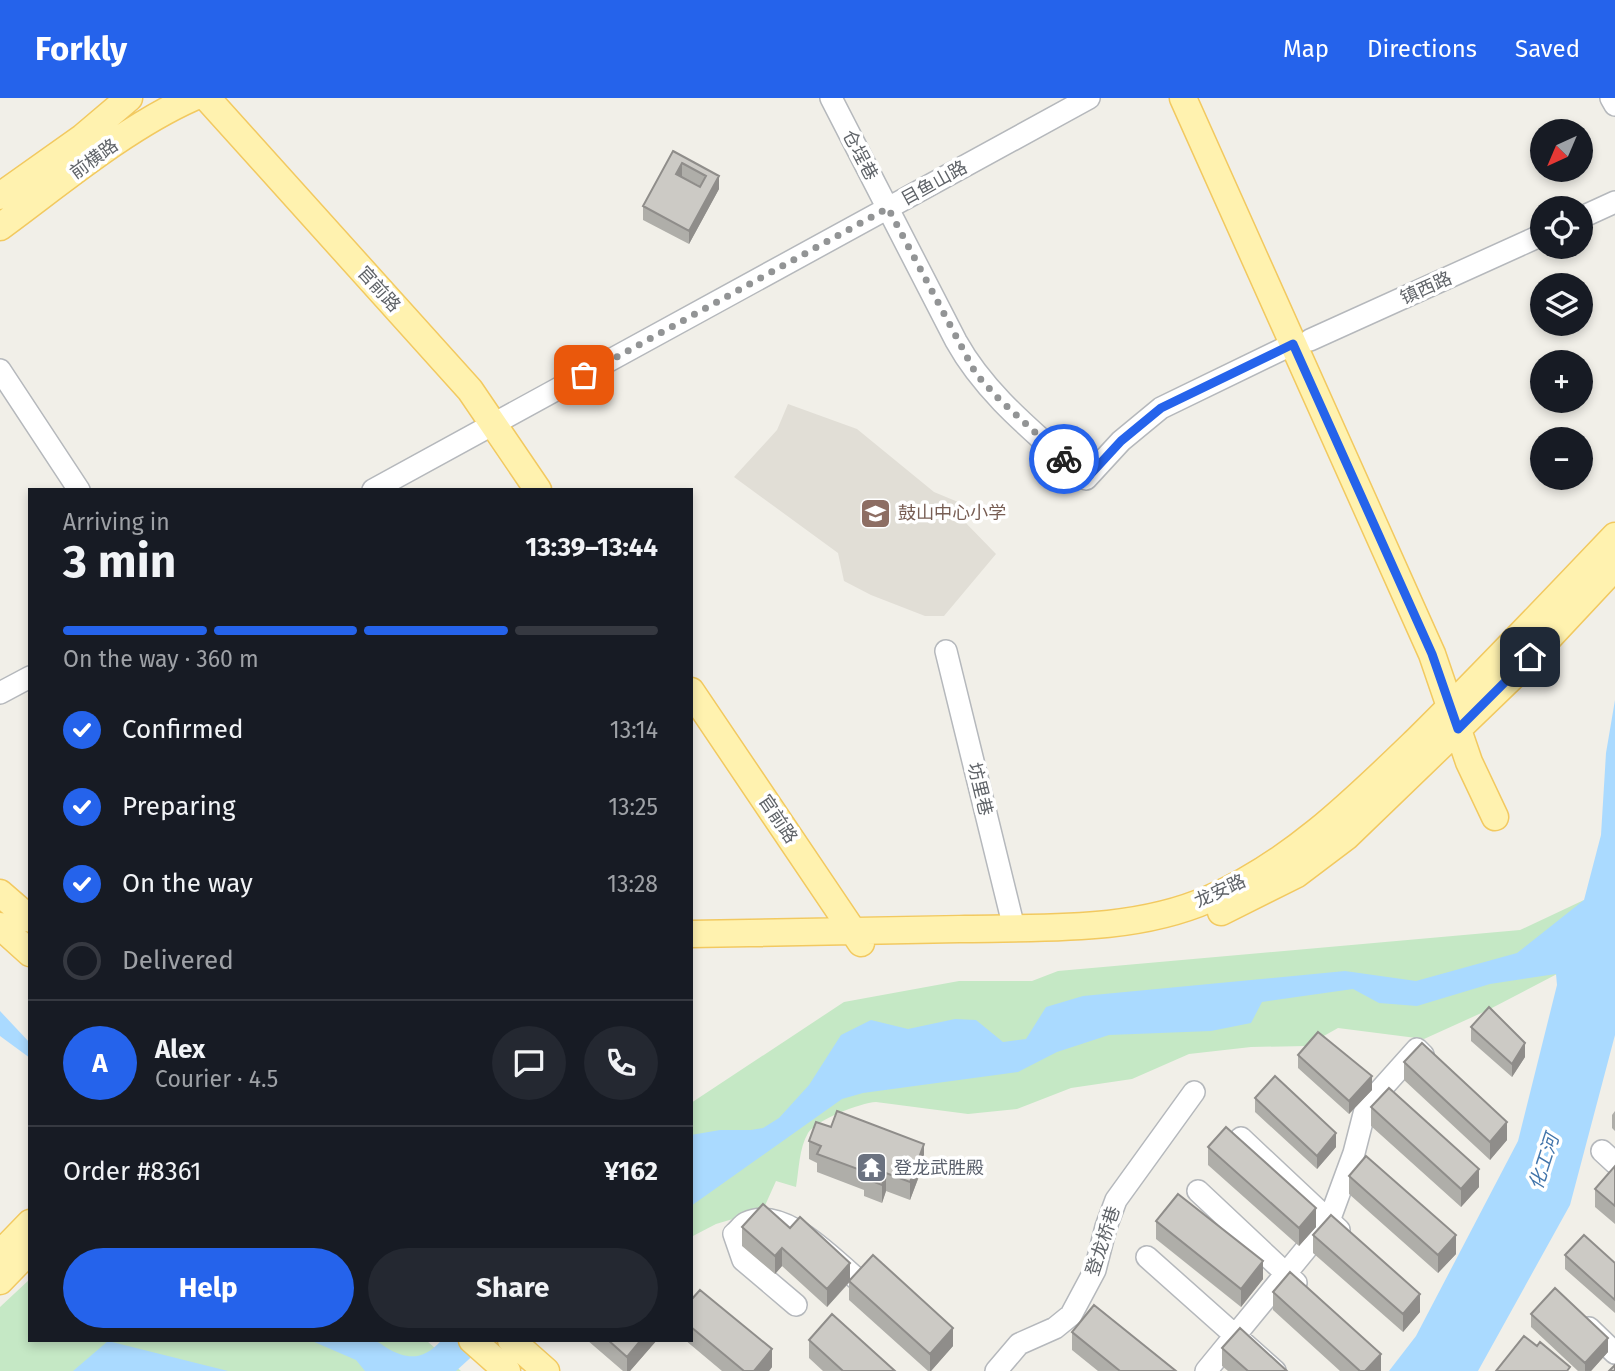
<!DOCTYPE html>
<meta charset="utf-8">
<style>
:root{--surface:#171b24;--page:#242831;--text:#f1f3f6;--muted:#9ea1a6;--line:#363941;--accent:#2563eb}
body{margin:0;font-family:"Fira Sans","Noto Sans SC",sans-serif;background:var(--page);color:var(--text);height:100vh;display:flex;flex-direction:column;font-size:26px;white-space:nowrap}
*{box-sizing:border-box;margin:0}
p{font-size:23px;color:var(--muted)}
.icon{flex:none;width:38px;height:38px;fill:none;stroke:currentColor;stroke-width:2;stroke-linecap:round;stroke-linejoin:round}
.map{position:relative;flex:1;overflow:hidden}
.drawer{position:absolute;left:28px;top:390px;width:665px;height:854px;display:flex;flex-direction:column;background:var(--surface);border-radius:0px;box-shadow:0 4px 10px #0003}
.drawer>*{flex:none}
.needle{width:46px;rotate:224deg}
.controls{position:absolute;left:1530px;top:21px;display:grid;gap:14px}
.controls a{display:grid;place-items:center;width:63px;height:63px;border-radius:50%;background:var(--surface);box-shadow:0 4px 10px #0003;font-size:35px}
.pin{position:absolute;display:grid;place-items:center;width:60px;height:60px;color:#fff;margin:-30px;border-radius:14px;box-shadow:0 4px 10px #0006}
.courier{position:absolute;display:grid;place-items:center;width:70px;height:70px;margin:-35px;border:5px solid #2563eb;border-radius:50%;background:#fff;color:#222;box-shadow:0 2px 9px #0007}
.overview em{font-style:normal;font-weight:700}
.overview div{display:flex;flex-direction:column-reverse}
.overview{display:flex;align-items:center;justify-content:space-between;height:119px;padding:0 35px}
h1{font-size:46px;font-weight:700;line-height:52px}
.bar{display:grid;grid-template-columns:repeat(4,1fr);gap:10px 7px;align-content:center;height:84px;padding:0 35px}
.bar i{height:9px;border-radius:5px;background:var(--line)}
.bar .current{background:var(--accent)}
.bar p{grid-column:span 4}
.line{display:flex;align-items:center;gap:18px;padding:0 35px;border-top:2px solid var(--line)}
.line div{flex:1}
.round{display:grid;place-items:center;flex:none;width:74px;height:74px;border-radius:37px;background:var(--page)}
ol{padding:0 35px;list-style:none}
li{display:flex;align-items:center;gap:21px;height:77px}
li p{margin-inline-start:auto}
li .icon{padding:7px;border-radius:50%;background:var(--accent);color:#fff;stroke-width:4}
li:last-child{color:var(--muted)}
li i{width:38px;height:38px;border:4px solid var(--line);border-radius:50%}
.cta{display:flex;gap:14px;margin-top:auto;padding:14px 35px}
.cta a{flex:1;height:80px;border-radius:42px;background:var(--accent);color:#fff;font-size:28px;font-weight:700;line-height:80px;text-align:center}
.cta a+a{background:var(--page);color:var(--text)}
header{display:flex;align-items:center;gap:42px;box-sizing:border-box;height:98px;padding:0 35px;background:var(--accent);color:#fff}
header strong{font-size:33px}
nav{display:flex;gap:38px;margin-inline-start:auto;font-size:24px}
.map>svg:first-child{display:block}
</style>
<header>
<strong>Forkly</strong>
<nav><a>Map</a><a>Directions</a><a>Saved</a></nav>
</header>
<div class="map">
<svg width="1615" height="1273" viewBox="0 0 1615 1273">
<rect width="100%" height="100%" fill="#f1efe8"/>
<path fill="#e1ded6" d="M788,306L857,331L934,394L970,409L962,421L996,456L944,518H925L871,497L844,483L838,455L734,379L777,332Z"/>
<path fill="#c5e8c5" d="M1584,802L1557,876L1488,912L1424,941L1338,930L1306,948L1251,949L1189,956L1132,981L1071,990L1017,1011L968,1016L876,1004C860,1005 816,1022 808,1035C799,1050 799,1072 796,1089L776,1083L763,1112L716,1126L691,1139V1005L844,904L959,883H1032L1058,873L1520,832Z
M30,1181V1242L427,1243L461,1273H0V1209Z"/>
<path fill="#aadaff" d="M1615,602V937L1570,1107L1478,1273H1389L1416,1238L1518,1043L1557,887L1556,876L1490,886L1417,908L1379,905L1353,891L1262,904L1251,925L1211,933L1109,937L1057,954L1018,974L863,995L842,1001L691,1108V1037L720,1032H751L763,1030L779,1020L809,987L841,937L871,922L908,931L955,921L976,922L1003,944L1026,941L1046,909L1083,898L1345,873L1416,883L1517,855L1584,802L1601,737L1606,655Z
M0,913L30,945V960L0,938Z
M108,1243L228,1273H73Z
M312,1243C332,1243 353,1240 373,1243C379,1243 382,1247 387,1250C409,1263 424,1261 441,1243H489L456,1273H365L356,1262Z"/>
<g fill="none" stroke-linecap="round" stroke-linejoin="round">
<defs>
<path id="minor" d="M831,0L956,243C987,299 1039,338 1086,381L1121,343L1161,310L1293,246
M1611,0L1615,7
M1580,120L1615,104
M1310,242L1542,137
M0,272L79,392
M373,392L1089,0
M946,553L1014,830
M0,595L30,579
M1241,1040L1339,1132
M1602,1053L1615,1065
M1198,1093L1296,1185
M1147,1159L1275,1273
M796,1207L743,1162L734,1136C738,1133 742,1127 746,1125C783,1107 831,1159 857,1181
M1589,1230L1615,1255
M996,1273L1019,1246L1055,1230L1071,1217L1095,1172L1106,1129L1116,1102L1194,994
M1206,1273L1329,1123L1354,1055L1366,1008L1417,951L1423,957"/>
<path id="major" d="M207,0L470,292L538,392
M1183,0L1432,556L1469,664L1495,719
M0,98L83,39L129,0
M0,129C60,85 125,30 192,0
M691,593L861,845
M0,795L30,821
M1221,814L1297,776L1346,739L1514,577L1615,469
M0,828L30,855
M691,836C783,834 874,833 965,831C1045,829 1134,834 1209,801C1290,766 1354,703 1417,642C1485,575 1549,507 1615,438
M0,1156L30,1125
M0,1183L30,1152
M472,1242L507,1273
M511,1242L546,1273"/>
</defs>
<use href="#minor" stroke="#b5b8bc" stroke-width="24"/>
<use href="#major" stroke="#f2c960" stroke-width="29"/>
<use href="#minor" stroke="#fff" stroke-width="21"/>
<use href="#major" stroke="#fff2af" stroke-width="26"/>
</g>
<path fill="#afaea9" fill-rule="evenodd" d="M673,53L719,78V91L689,146L643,122V108ZM682,79L700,88V89Z
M1471,929L1525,959L1512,979L1471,943Z
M1298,957L1372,992L1349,1016L1298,970Z
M1404,964L1507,1042L1490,1062L1404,982Z
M1255,1000L1336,1049L1317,1071L1255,1014Z
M1371,1009L1479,1089L1461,1109L1371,1028Z
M1615,1013V1033L1612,1030V1017Z
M809,1043L924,1065L910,1102L886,1093L882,1105L864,1098V1092L817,1074V1065L809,1061Z
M1208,1049L1316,1129L1299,1148L1208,1067Z
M1615,1068V1126L1595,1109V1091Z
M1349,1078L1456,1156L1438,1175L1349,1096Z
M1156,1123L1263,1181L1241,1209L1156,1141Z
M742,1129L850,1182L953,1248L931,1273H928L849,1202V1185L827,1209L782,1168L775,1176L742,1148Z
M1313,1137L1420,1214L1403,1234L1313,1155Z
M1565,1157L1615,1165V1215L1565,1171Z
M1273,1194L1381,1273H1340L1273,1212Z
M691,1202L772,1269L769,1273H722L685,1242H691Z
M1531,1216L1608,1254L1591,1273H1578L1531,1229Z
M1072,1234L1176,1273H1098L1072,1252Z
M587,1242H657L630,1273H623Z
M809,1242L895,1273H823L809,1260Z
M1222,1250L1287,1273H1228L1222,1268Z"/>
<path fill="#8f8d8a" d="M682,65V79L676,90V76Z
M719,78V91L689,146V133Z
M1525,945V959L1512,979V966Z
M1372,978V992L1349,1016V1003Z
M1507,1024V1042L1490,1062V1044Z
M1336,1035V1049L1317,1071V1058Z
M924,1046V1065L910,1102V1084Z
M1479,1071V1089L1461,1109V1091Z
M886,1075V1093L882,1105V1087Z
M1316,1110V1129L1299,1148V1130Z
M1456,1137V1156L1438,1175V1157Z
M782,1150V1168L775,1176V1158Z
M1263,1163V1181L1241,1209V1191Z
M850,1165V1183L827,1209V1191Z
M1420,1196V1214L1403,1234V1216Z
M953,1230V1248L931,1273H930V1256Z
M1608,1240V1254L1591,1273H1585V1265Z
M641,1242H657L630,1273H627V1259Z
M772,1251V1269L769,1273H754Z
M1381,1256V1273H1365Z"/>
<path fill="#cccac5" stroke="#8f8d8a" stroke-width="2" fill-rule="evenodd" d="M673,53L719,78L689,133L643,108ZM682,65L706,78L700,89L676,76Z
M1489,909L1525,945L1512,966L1471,929Z
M1318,934L1372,978L1349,1003L1298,957Z
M1422,945L1507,1024L1490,1044L1404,964Z
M1275,978L1336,1035L1317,1058L1255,1000Z
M1389,990L1479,1071L1461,1091L1371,1009Z
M837,1013L924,1046L910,1084L886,1075L882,1087L864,1080L866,1074L817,1056L821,1048L809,1043L816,1024L831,1029Z
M1226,1029L1316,1110L1299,1130L1208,1049Z
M1366,1058L1456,1137L1438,1157L1349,1078Z
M1615,1068V1108L1595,1091Z
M1178,1096L1263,1163L1241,1191L1156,1123Z
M763,1106L790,1130L800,1119L850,1165L827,1191L782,1150L775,1158L742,1129Z
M1331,1117L1420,1196L1403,1216L1313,1137Z
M1584,1137L1615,1165V1202L1565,1157Z
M873,1157L953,1230L930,1256L849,1183Z
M1290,1174L1381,1256L1365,1273H1360L1273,1194Z
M1555,1190L1608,1240L1585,1265L1531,1216Z
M700,1192L772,1251L754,1273H744L691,1229V1202Z
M1094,1207L1176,1273H1120L1072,1234Z
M832,1216L895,1273H843L809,1242Z
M1240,1230L1287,1273H1248L1222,1250Z
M1524,1238L1537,1248L1540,1244L1570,1269L1567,1273H1496Z
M608,1242H641L627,1259Z
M1615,1267V1273H1609Z"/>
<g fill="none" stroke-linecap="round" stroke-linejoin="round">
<path stroke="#929495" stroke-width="7" stroke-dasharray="0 12.6" d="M584,277L888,110L976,276L999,301L1064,361"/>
<path stroke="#2563eb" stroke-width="9" d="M1064,361L1086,381L1121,343L1161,310L1293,246L1432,556L1458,631L1530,559"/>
</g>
<defs>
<symbol id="school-square" viewBox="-11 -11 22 22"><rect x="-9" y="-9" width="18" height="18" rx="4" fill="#8d6e63" stroke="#fff"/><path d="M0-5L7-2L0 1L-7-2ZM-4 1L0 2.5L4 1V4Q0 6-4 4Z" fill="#fff"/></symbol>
<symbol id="temple-square" viewBox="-11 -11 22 22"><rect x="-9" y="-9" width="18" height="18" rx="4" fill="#6b7280" stroke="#fff"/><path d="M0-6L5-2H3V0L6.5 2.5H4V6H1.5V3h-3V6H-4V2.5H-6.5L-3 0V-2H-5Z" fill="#fff"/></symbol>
</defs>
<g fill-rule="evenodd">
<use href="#school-square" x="858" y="398" width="35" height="35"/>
<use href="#temple-square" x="854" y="1052" width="35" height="35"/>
</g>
<g text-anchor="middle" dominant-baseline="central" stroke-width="7" stroke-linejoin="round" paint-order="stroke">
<g font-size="18" fill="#5f6368" stroke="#fff">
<text transform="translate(860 57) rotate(62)">仓埕巷</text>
<text transform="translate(94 61) rotate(-36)">前横路</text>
<text transform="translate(934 85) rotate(-29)">目鱼山路</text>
<text transform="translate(1426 190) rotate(-24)">镇西路</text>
<text transform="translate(379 191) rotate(48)">官前路</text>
<text transform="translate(980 691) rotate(76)">坊里巷</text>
<text transform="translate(778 721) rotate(56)">官前路</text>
<text transform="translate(1220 793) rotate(-25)">龙安路</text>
<text transform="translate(1103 1143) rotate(-72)">登龙桥巷</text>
</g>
<g font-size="18" fill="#785e54" stroke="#fff" text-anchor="start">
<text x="898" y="415">鼓山中心小学</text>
</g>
<g font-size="18" fill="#5b616d" stroke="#fff" text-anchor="start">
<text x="894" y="1070">登龙武胜殿</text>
</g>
<g font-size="19" font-style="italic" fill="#4174aa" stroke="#fff">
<text transform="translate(1544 1064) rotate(-72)">化工河</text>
</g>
</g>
</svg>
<div class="controls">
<a><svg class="needle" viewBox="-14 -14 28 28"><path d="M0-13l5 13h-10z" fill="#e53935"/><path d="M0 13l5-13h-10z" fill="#9ea1a6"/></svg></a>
<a><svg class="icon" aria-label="locate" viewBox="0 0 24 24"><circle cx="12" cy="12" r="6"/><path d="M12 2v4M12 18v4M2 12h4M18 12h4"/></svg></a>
<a><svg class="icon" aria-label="layers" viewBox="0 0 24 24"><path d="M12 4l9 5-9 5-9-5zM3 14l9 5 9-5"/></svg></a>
<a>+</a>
<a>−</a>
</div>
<div class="pin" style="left:584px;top:277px;background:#ea580c"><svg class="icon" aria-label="bag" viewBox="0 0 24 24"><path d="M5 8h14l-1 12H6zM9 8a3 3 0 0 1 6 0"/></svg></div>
<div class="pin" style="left:1530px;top:559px;background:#1f2937"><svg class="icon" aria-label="home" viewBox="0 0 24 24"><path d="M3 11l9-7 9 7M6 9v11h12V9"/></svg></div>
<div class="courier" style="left:1064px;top:361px"><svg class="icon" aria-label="bike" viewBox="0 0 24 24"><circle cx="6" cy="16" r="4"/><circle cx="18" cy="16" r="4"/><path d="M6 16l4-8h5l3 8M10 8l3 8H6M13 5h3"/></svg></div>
<section class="drawer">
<div class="overview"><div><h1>3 min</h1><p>Arriving in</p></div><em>13:39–13:44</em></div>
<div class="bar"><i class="current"></i><i class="current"></i><i class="current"></i><i></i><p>On the way · 360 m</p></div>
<ol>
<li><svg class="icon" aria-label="check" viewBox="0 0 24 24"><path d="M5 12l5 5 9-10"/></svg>Confirmed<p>13:14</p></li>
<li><svg class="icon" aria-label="check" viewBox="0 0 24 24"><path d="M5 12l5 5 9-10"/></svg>Preparing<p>13:25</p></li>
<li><svg class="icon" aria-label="check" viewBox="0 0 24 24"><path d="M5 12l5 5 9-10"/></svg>On the way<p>13:28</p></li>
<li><i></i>Delivered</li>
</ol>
<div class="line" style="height:126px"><b class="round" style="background:var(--accent);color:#fff">A</b><div><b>Alex</b><p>Courier · 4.5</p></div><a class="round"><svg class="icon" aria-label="chat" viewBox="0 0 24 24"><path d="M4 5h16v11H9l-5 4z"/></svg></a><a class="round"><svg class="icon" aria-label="phone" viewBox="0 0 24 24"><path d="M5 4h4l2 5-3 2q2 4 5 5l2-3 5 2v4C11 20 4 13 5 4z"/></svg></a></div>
<div class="line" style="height:91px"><div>Order #8361</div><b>¥162</b></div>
<div class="cta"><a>Help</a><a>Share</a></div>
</section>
</div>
